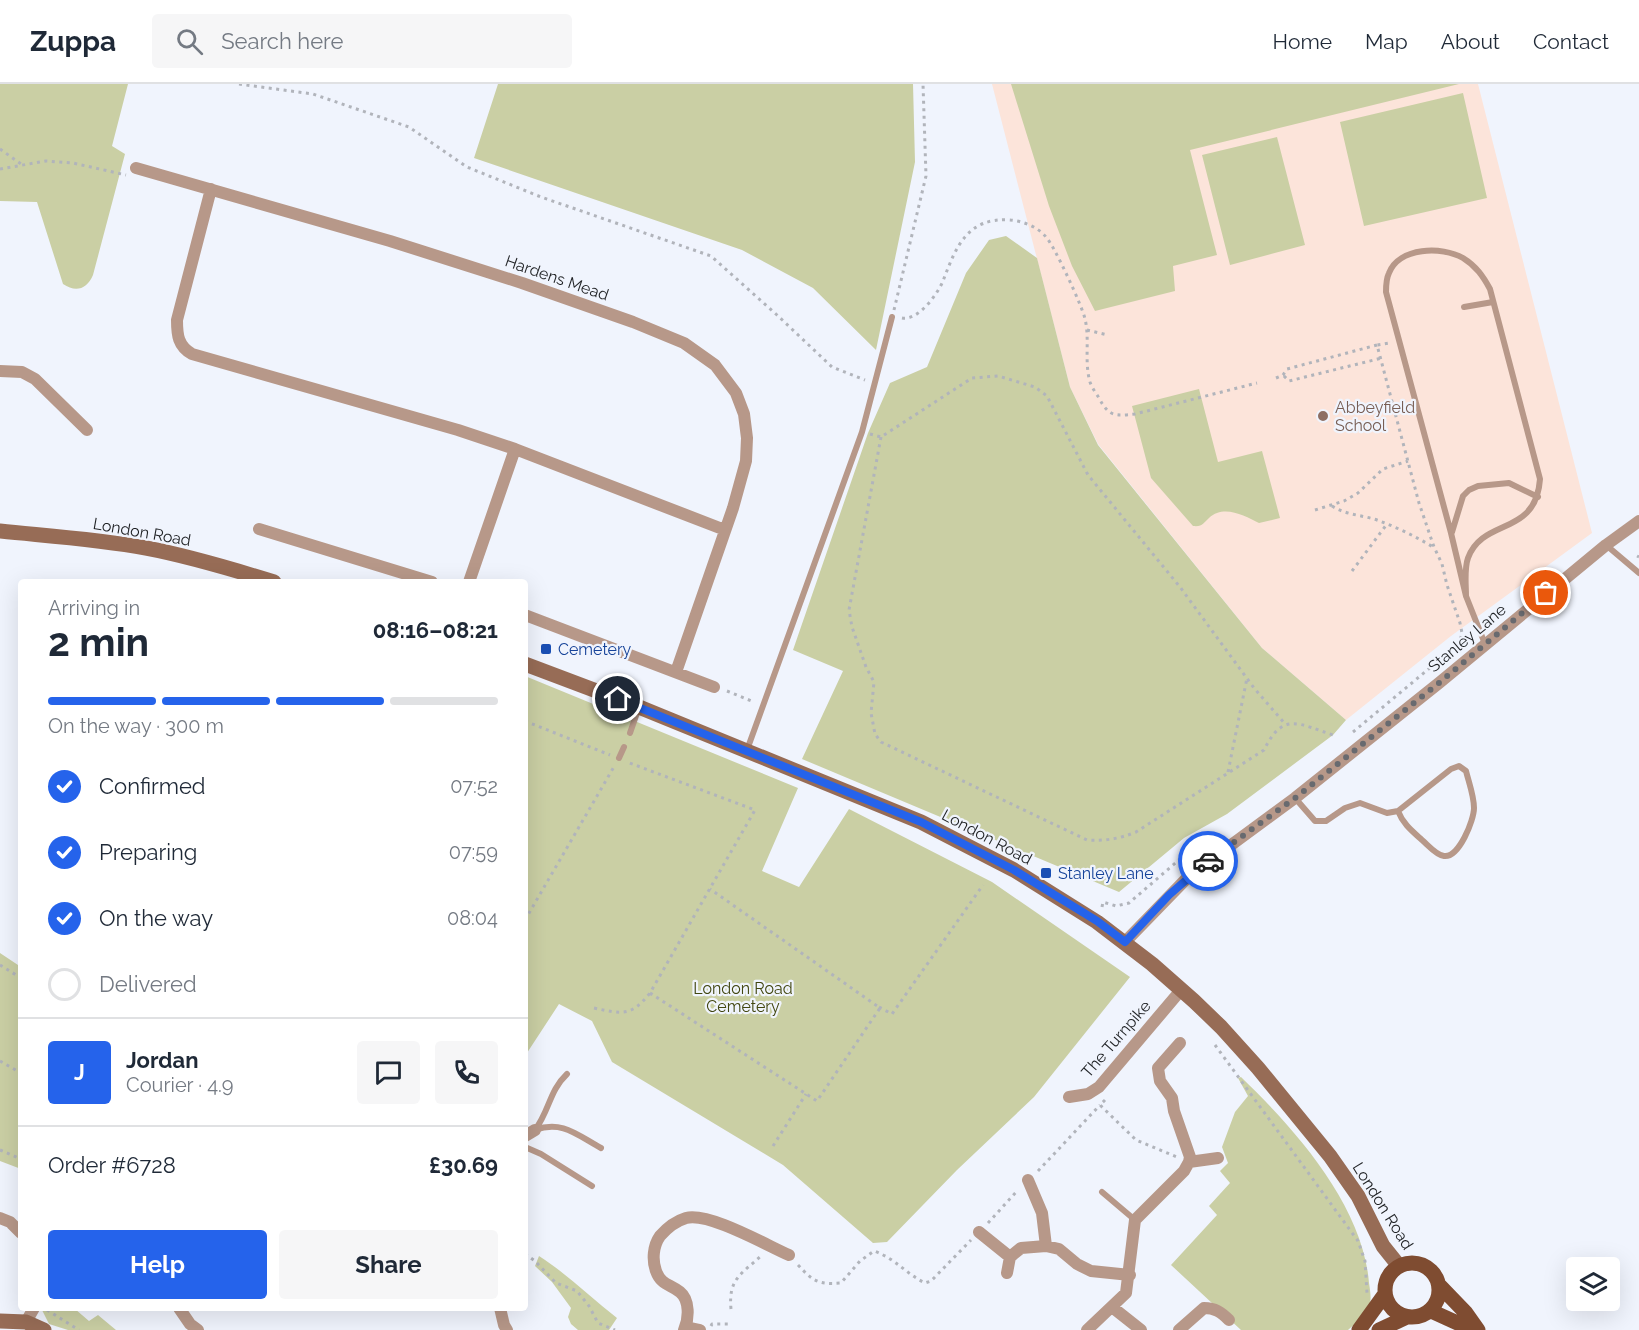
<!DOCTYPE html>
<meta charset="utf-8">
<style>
:root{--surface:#fff;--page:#f6f6f7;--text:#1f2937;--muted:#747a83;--line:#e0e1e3;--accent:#2563eb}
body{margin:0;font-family:Raleway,sans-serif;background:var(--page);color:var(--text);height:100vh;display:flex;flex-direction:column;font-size:22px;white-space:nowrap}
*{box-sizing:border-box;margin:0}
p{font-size:20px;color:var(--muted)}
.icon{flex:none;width:33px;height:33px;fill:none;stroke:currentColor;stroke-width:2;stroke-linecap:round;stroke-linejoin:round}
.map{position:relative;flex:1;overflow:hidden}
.side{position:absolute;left:18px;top:495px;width:510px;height:732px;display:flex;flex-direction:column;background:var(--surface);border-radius:6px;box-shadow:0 6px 24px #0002}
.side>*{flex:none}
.tools{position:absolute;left:1566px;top:1173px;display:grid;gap:12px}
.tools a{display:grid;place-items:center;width:54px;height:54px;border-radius:6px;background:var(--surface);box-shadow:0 6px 24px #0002;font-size:30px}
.pin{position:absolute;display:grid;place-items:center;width:51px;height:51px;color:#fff;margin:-26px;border:3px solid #fff;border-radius:50%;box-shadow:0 2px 6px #0007}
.courier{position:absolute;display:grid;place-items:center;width:60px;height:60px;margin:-30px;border:4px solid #2563eb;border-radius:50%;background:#fff;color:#222;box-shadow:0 2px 8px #0007}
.summary em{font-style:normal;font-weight:700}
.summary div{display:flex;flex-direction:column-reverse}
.summary{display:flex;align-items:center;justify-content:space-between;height:102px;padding:0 30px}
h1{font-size:39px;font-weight:700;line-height:45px}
.bar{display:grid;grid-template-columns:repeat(4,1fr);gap:9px 6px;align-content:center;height:72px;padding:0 30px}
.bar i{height:8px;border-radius:4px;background:var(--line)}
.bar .active{background:var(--accent)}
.bar p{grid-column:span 4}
.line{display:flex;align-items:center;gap:15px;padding:0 30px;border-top:2px solid var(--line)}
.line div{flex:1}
.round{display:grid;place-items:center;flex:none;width:63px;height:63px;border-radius:6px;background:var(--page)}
ol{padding:0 30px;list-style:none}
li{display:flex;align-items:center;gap:18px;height:66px}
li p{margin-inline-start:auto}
li .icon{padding:6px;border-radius:50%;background:var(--accent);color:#fff;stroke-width:4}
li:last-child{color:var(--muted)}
li i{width:33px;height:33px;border:3px solid var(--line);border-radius:50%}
.primary-button{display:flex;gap:12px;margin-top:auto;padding:12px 30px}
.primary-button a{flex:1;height:69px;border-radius:6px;background:var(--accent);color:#fff;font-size:24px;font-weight:700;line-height:69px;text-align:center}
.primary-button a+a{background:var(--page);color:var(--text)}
header{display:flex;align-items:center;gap:36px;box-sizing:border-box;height:84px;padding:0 30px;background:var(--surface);border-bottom:2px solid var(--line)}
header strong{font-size:28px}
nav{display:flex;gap:33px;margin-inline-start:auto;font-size:21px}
.search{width:420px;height:54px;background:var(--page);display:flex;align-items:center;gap:15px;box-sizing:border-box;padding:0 21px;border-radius:6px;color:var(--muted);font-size:22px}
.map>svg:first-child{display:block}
</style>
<header>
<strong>Zuppa</strong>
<div class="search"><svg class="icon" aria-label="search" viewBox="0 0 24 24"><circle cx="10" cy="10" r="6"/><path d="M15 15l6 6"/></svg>Search here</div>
<nav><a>Home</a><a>Map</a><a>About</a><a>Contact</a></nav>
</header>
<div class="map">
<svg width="1639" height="1246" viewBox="0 0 1639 1246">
<rect width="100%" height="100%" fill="#f0f4fd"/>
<path fill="#fce4da" d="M992,0H1478L1592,449L1451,552L1346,636L1262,564L1098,360L1070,303Z"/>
<path fill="#cacfa4" d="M0,0H128L112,62L125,70L93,191C87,205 76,209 63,200L37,118L0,117Z
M498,0H913L915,78L876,266L813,204L742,166L474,74Z
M1011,0H1459L1190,66L1217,171L1173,182L1175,207L1095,227L1072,182L1049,122Z
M1463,9L1487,114L1364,142L1340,38Z
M1277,53L1305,161L1230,181L1202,71Z
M1006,152L1037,174L1070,303L1098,361L1262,564L1346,636L1333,651L1227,730L1184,754L1119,808L802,675L843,587L793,566L868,349L890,299L927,283L966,189L989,156Z
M1199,305L1218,378L1262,367L1280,434L1259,439C1245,432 1224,420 1209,434C1203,439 1203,443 1193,442L1151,394L1132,322Z
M525,592L798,704L762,787L799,803L849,725L992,798L1130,893L1034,1013L957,1086L887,1158L873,1159L783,1081L612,978L592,937L559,920L525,972Z
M0,869L21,883V1085L0,1077Z
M1241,993C1295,1045 1363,1121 1369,1199C1370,1206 1372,1216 1369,1222C1366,1231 1355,1240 1348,1246H1241L1171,1181L1217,1131L1209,1122L1230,1099L1220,1087L1228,1079L1222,1063L1235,1028L1248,1012L1238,994Z
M539,1172C566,1189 591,1214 617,1234L609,1246H578L571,1240L568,1233L571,1224L552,1198L535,1182Z
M41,1224L75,1225L89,1237L98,1231L116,1246H68L49,1240Z"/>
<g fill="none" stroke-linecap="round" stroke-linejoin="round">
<path stroke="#b1b4bb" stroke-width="3" stroke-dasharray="3 4.5" stroke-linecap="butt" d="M239,0L313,10L409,43L467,83L541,113L711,172L777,231L832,283L865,296
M0,65L21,80
M0,85L46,77L73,79L126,91
M894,226L926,92L923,0
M902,234C918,237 937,211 943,197C956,163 967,133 1010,136C1023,137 1038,143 1046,153C1054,161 1083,224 1085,235C1090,255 1084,277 1090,298C1092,304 1096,309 1099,314C1109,333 1115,332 1135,330L1257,299
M1087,246L1108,251
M1284,292L1289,297L1382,274
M1276,294L1283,291L1287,285L1377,261
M870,350L881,353L972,294L998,292L1035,303L1047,312L1088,391L1180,503L1254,604L1286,641
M881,353L849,526L852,543L866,583L874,598L871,629L875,650L881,658L1087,756C1105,757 1119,755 1136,748L1264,666C1283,627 1299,640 1333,651
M1332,422C1346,431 1362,431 1377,436C1396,443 1415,452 1433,463
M1315,426L1344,417L1358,409L1383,385L1408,377
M1637,472L1639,473
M1352,487L1387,440
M727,607L754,618
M525,637L610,671
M1353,648L1455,563L1460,557L1462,549L1460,539L1447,501L1442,480L1434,463L1419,419L1377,261L1389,259
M1228,688L1247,594
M1102,823L1103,818L1116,822L1129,819L1187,769L1222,749
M525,836L615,681
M0,881L21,894
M650,909L817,1017L880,924L710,805
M879,923L892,930L983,801
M594,924C622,930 631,933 650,909L755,726L627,678
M1215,961L1358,1157L1365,1177L1367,1209
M0,977L21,989
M1105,1016L1100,1021L1136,1056L1177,1073
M773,1062L806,1010
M0,1066L21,1075
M1038,1087L1100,1021
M988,1139L1018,1106
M525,1170L535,1177L556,1199L577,1207L589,1222L598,1239L615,1246
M798,1181C813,1197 818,1201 841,1199L860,1177L874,1167C896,1175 905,1189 925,1199L931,1197L971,1156
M731,1225C728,1194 742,1190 762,1171
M47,1226L79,1246
M711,1242L712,1240H730"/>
<path stroke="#b79889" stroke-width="6" d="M1464,223L1493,218
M1452,448L1463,412L1469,406L1478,402L1509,399L1538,413
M1606,461L1639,489
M1466,512C1466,501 1464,485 1468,474C1483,433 1536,453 1540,395L1490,205C1483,192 1476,182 1463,174C1442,162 1399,163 1389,189C1386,195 1386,201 1386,208L1451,449L1466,512L1485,560
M630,649L639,623
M747,666L862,348L892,233
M619,674L624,663
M1295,714L1315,737H1326L1345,724L1360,719L1387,729L1398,727L1451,685L1459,682L1466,687C1469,699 1474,712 1474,724C1474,736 1459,774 1444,772C1436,771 1428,761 1422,756C1412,747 1403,740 1398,727
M535,1046C562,1036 577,1051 601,1064
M535,1046C550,1026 549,1007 567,990
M525,1063L541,1070L592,1102
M1102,1108L1135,1136"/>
<path stroke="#b79889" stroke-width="12" d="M136,84L390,157L522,199L633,238L684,259L715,281L736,309L744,330L747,354L746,377L733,424L676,588
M211,105L177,236C177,251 178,262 192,270L458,346L515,365L725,446
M0,287L22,288L35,295L87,346
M259,445L432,498
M469,498L515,365
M525,531L714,603
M1125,858L1189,792L1295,714L1439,599L1606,461L1639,437
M1180,959L1158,984L1160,997L1172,1014L1174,1027L1190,1073L1189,1078
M1069,1013L1088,1010L1099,1003L1181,906
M525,1052L535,1046
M1028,1096L1042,1129L1046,1162
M0,1134L10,1138L21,1149
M979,1148L1010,1173L1007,1189
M1010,1173L1021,1164L1046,1162L1059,1165L1077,1180L1091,1187L1130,1191
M1112,1223L1141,1246
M179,1224L190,1240L198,1246
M500,1224L504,1241L507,1246
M26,1238L34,1224
M686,1243L700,1246
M684,1246C689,1235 690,1216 680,1208C670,1200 661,1201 656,1187C652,1176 653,1162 660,1152C667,1144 676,1137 686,1134C709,1128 766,1161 789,1171
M1087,1246L1126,1209L1135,1136L1184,1087L1189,1078L1218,1074
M1179,1246L1204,1224C1215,1224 1221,1228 1229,1236"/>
<path stroke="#976c56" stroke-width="15" d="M0,447C49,452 97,455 146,464C189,472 232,485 274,498
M525,580L639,623L921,738L1014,786L1097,838L1152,880L1194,917L1221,943L1258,984L1330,1072L1358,1112L1383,1162L1399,1182
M0,1237L26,1238L44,1246"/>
<path stroke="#7f4c31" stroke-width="15" d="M1385 1206a27 27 0 1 1 54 0a27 27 0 1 1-54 0Z
M1440,1202L1466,1229L1478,1246
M1431,1227L1473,1246
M1359,1246L1385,1210
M1379,1246L1407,1233"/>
</g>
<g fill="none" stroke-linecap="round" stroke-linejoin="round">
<path stroke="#686a6f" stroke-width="6" stroke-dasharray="0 10.8" d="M1208,777L1295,714L1439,599L1546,509"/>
<path stroke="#2563eb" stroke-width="8" d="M618,615L921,738L1014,786L1097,837L1125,858L1169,811L1208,777"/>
</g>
<circle fill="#8d6e63" stroke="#f0f4fd" stroke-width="2" cx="1323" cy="332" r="6"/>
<g fill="#1a4fb4" stroke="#f0f4fd" stroke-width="2">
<rect x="540" y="559" width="12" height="12" rx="3"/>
<rect x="1040" y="783" width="12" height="12" rx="3"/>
</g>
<g text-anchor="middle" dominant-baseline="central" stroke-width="4.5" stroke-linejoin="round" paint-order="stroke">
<g font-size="16" fill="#1e2023" stroke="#f0f4fd">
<text transform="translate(557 194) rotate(19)">Hardens Mead</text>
<text transform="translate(142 448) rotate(10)">London Road</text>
<text transform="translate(1467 554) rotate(-40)">Stanley Lane</text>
<text transform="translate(987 753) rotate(28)">London Road</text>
<text transform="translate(1116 955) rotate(-49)">The Turnpike</text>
<text transform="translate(1383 1122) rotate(58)">London Road</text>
</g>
<g font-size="16" fill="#785e54" stroke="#f0f4fd" text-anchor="start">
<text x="1335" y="323">Abbeyfield<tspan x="1335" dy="18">School</tspan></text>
</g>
<g font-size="16" fill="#164399" stroke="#f0f4fd" text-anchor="start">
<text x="558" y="565">Cemetery</text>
<text x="1058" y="789">Stanley Lane</text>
</g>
<g font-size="16" fill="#41460f" stroke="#f0f4fd">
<text x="743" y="904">London Road<tspan x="743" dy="18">Cemetery</tspan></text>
</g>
</g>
</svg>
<div class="tools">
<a><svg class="icon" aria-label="layers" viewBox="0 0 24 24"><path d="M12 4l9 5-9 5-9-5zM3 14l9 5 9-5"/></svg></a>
</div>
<div class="pin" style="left:1546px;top:509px;background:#ea580c"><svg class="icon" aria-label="bag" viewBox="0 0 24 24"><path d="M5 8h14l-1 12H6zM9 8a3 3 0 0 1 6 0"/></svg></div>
<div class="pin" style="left:618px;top:615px;background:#1f2937"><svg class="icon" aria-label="home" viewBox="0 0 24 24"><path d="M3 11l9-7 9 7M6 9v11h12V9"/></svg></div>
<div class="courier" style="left:1208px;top:777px"><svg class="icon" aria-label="car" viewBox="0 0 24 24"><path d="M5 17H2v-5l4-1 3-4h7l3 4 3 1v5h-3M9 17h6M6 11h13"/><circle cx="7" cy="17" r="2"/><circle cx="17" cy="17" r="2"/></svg></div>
<section class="side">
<div class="summary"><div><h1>2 min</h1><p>Arriving in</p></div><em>08:16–08:21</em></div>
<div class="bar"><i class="active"></i><i class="active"></i><i class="active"></i><i></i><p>On the way · 300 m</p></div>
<ol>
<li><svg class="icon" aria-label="check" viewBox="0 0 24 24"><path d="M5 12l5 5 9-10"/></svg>Confirmed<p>07:52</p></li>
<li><svg class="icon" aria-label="check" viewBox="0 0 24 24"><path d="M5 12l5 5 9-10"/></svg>Preparing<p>07:59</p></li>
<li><svg class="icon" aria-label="check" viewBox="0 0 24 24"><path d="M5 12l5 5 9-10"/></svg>On the way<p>08:04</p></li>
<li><i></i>Delivered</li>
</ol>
<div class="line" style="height:108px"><b class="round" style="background:var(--accent);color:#fff">J</b><div><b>Jordan</b><p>Courier · 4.9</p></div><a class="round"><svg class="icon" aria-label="chat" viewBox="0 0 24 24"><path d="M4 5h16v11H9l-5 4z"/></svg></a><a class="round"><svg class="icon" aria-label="phone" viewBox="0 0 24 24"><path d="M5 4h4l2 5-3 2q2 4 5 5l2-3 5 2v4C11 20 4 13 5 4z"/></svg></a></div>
<div class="line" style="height:78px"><div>Order #6728</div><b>£30.69</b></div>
<div class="primary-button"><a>Help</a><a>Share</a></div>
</section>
</div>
